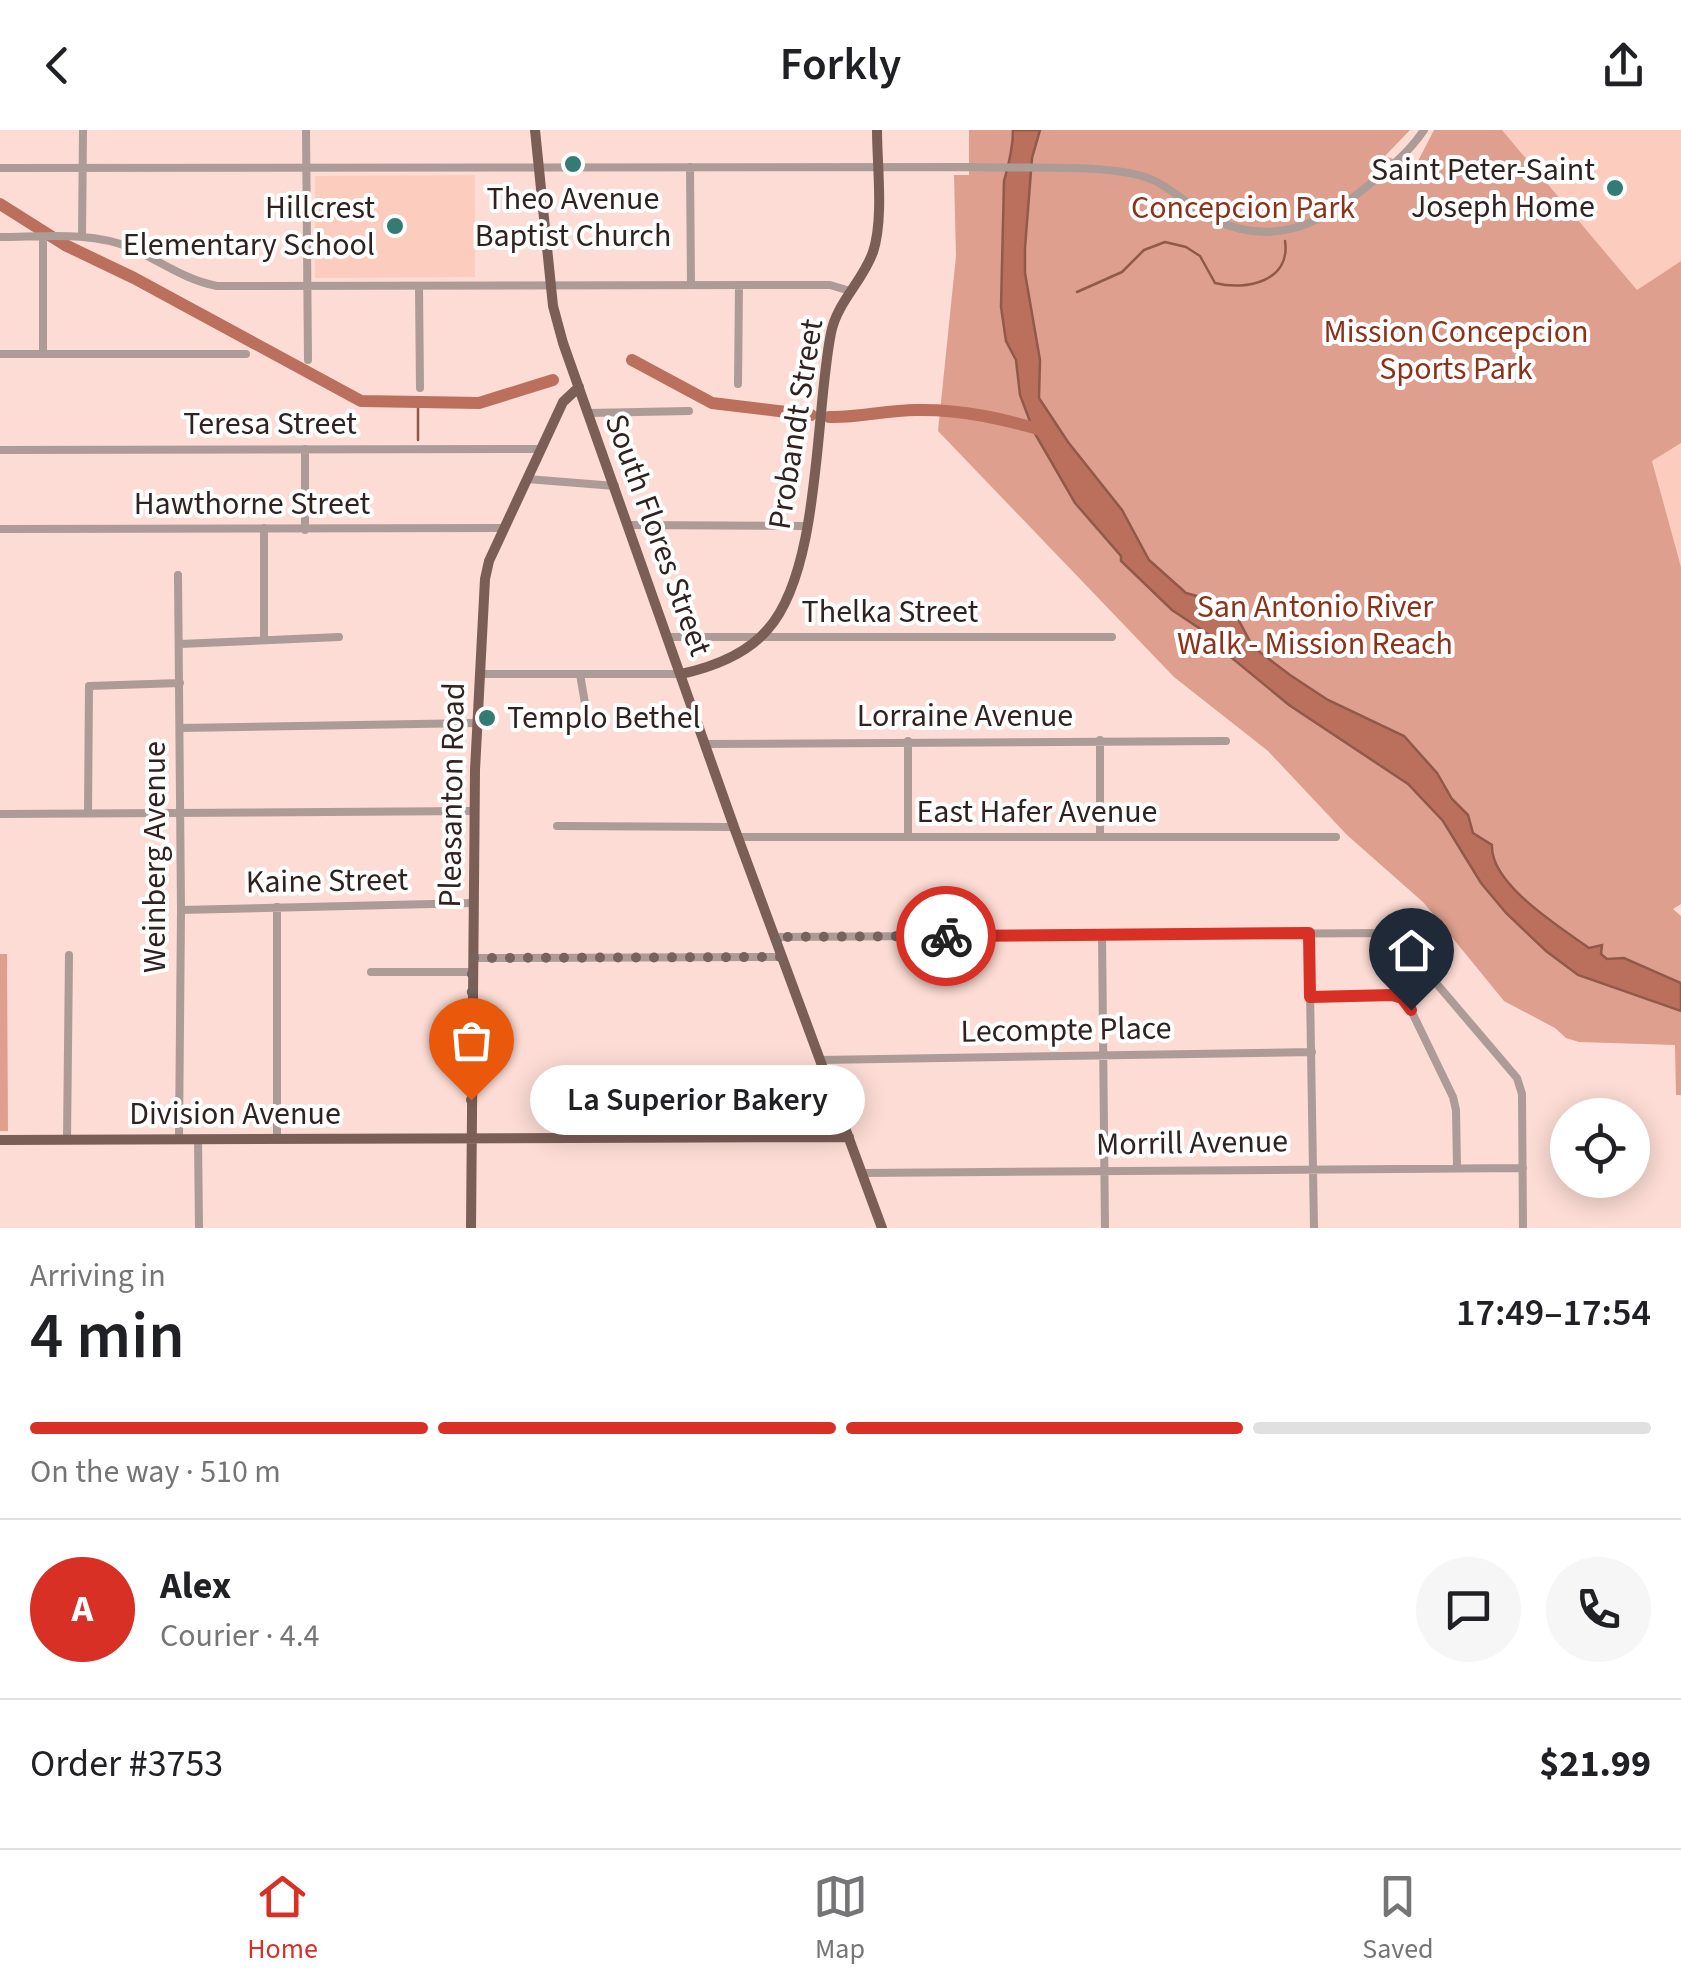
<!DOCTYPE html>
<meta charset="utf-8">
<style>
:root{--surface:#fff;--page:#f6f6f6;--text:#202124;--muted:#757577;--line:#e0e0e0;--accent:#d93025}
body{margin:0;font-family:"Source Sans 3",sans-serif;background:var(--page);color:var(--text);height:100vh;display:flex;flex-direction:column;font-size:38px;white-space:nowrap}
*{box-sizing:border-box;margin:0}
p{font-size:32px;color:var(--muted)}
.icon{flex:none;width:55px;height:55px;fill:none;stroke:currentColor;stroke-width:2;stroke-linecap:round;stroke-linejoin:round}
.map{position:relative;height:1098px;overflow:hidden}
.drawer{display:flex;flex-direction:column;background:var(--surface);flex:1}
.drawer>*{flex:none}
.controls{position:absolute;left:1550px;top:968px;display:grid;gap:20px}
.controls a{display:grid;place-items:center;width:100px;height:100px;border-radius:50%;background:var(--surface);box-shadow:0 5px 25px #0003;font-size:50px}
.pin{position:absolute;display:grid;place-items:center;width:85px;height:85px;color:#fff;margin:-102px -42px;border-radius:50% 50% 50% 0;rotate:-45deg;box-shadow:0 0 10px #0007}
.pin .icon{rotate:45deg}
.courier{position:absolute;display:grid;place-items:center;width:100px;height:100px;margin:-50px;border:8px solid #d93025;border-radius:50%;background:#fff;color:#222;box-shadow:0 2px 12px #0007}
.bubble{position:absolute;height:70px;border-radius:35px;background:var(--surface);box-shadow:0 5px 25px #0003;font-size:32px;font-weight:600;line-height:70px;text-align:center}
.overview em{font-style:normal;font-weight:600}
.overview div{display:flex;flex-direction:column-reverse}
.overview{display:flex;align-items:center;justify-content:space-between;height:170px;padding:0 30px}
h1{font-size:65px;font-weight:600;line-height:75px}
.bar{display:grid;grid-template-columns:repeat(4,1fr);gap:15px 10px;align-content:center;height:120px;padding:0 30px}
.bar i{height:12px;border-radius:8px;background:var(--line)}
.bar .current{background:var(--accent)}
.bar p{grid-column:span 4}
.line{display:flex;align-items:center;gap:25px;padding:0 30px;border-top:2px solid var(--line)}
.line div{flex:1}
.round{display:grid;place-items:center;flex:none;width:105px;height:105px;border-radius:52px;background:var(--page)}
header{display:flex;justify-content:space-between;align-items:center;height:130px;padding:0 30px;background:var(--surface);font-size:45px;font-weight:600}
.dock{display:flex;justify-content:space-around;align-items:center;height:140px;border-top:2px solid var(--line);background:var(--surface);font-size:28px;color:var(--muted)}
.dock a{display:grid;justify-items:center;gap:5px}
.dock .current{color:var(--accent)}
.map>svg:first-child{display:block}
</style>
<header><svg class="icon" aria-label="back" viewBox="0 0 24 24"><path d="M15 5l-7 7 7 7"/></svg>Forkly<svg class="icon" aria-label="share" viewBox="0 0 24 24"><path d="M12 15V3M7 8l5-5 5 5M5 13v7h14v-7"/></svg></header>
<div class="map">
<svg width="1681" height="1098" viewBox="0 0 1681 1098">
<rect width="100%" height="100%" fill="#fcdcd4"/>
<path fill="#fcccbf" d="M1502,0H1681V131L1637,160Z
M475,45V147L315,148V46Z
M1681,313V437L1652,331Z"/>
<path fill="#df9f8e" d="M969,0H1410L1385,26L1415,37L1434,0H1502L1637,160L1681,131V313L1652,331L1681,437V774L1673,779L1681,786V965H1676L1675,915L1579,912L1566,908L1555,898L1504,871L1424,773L1347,705L1268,621L1174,547L938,301L956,126L954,45H969Z
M0,824H7L8,1001H0Z"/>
<path fill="#ba705d" stroke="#91594a" stroke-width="2.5" d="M1013,0H1040L1032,28L1025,118V143L1040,230L1039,268L1068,312L1122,380L1149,430L1186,463L1215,471L1237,487L1253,517L1290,545L1328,570L1404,606L1437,643L1452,669L1468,685L1473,703L1492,715C1490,754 1560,797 1589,818L1602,815L1601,824L1607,829L1624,828L1681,853V881L1578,845L1546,821L1506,783L1481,753L1443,691L1408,654L1289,575L1221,519L1217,510L1172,480L1121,431V426L1075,373L1034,302L1020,265L1016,230L1006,211L1001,177L1004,51C1009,34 1013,17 1013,0Z"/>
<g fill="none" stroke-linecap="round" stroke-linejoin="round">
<path stroke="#91594a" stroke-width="2.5" d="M1077,162L1122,142L1144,120L1165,112L1186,117L1200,126L1215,153C1247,161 1291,151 1285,111
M418,273V310"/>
<path stroke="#ba705d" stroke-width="12" d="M0,74L65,115L134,148L361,271L479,273L553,250
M632,230L712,273L811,285
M829,287C859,288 886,280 916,280C962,279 1004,289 1048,302"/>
<path stroke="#ac9b96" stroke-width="8" d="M306,0L308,230
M690,37L691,155
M0,38L973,37C1020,39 1099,34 1142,46C1170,54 1189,78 1215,90C1275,118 1323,93 1370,54C1390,38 1409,22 1424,0
M0,107C43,107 91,101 131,118C160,131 185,150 217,156L830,155L850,161
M43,107V224
M82,107L83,0
M419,156L420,258
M0,224H246
M738,254L739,155
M588,283L689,281
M0,320L540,319
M527,349L615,356
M628,395L808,396
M0,399L504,398
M305,400V319
M178,445L181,780L179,1009
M668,507H1112
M264,510V398
M180,514L339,507
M479,544H681
M580,544L588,591
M180,598L476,593
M705,614L1226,611
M88,683L89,556L180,553
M0,684L474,681
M557,696L734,697
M738,707H1336
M908,707V611
M1100,707V610
M277,777V1009
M181,780L474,773
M1309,803L1314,1098
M1102,805L1105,1098
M775,807L1387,803L1396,806L1517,948L1522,964L1523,1098
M473,828L782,827
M371,842H472
M1310,867L1393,865L1407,872L1453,967L1456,980L1457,1037
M821,930L1312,922
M198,1009L199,1098
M67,1010L69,825
M861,1043L1523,1038"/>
<path stroke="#7b5e56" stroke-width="10" d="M535,0L553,176L563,213L734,697L882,1098
M681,544C713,537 747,524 768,499C821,439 815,282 831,203C837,172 863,151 873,122C884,89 877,35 877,0
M0,1010L849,1007
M471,1098L475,640L485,449L489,431L563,272L579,257"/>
</g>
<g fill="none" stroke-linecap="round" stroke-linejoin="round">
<path stroke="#77635e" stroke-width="10" stroke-dasharray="0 18" d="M471,970L472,828L782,827L775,807L946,806"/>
<path stroke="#d93025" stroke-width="12" d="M946,806L1309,803L1310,867L1393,865L1402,868L1411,880"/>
</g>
<g fill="#347b73" stroke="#fff" stroke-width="4">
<circle cx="573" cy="34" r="10"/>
<circle cx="1615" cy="58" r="10"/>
<circle cx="395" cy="96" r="10"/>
<circle cx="487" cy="588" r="10"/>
</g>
<g text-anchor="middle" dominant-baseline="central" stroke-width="8" stroke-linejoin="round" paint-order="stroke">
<g font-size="32" fill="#30221e" stroke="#fff" text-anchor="end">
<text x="1595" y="40">Saint Peter-Saint<tspan x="1595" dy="37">Joseph Home</tspan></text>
<text x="573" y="69" text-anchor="middle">Theo Avenue<tspan x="573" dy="37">Baptist Church</tspan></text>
<text x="375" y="78">Hillcrest<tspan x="375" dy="37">Elementary School</tspan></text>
<text x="507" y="588" text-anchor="start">Templo Bethel</text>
</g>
<g font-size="32" fill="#8c321a" stroke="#fff">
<text x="1243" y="78">Concepcion Park</text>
<text x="1456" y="202">Mission Concepcion<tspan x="1456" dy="37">Sports Park</tspan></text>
<text x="1315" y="477">San Antonio River<tspan x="1315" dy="37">Walk - Mission Reach</tspan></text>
</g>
<g font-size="32" fill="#30221e" stroke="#fff">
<text x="270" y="294">Teresa Street</text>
<text transform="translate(796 294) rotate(-81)">Probandt Street</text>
<text x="252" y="374">Hawthorne Street</text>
<text transform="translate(658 405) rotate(70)">South Flores Street</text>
<text x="890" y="482">Thelka Street</text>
<text x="965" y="586">Lorraine Avenue</text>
<text transform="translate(452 665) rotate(-89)">Pleasanton Road</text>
<text x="1037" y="682">East Hafer Avenue</text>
<text transform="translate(155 727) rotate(-90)">Weinberg Avenue</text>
<text transform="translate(327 751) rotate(-1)">Kaine Street</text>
<text transform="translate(1066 900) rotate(-1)">Lecompte Place</text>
<text x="235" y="984">Division Avenue</text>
<text transform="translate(1192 1013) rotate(-1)">Morrill Avenue</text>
</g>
</g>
</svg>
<div class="controls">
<a><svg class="icon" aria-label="locate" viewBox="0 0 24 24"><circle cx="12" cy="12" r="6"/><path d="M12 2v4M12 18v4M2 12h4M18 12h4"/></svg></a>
</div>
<div class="pin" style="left:471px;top:970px;background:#ea580c"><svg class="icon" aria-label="bag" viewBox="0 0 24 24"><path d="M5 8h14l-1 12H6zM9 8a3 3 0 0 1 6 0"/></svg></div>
<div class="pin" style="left:1411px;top:880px;background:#1f2937"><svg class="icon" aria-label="home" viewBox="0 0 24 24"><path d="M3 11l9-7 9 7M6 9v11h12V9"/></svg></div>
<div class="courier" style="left:946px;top:806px"><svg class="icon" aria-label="bike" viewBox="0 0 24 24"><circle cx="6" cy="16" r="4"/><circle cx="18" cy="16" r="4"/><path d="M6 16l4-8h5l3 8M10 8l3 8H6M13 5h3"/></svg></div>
<div class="bubble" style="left:530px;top:935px;width:335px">La Superior Bakery</div>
</div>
<section class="drawer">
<div class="overview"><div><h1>4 min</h1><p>Arriving in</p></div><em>17:49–17:54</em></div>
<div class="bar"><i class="current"></i><i class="current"></i><i class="current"></i><i></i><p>On the way · 510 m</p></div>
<div class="line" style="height:180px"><b class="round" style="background:var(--accent);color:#fff">A</b><div><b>Alex</b><p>Courier · 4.4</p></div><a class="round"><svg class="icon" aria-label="chat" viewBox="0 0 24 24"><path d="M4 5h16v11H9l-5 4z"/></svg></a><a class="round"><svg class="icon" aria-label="phone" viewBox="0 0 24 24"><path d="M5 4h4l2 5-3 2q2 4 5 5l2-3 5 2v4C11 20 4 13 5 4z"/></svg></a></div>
<div class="line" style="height:130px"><div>Order #3753</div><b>$21.99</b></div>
</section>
<nav class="dock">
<a class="current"><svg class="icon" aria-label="home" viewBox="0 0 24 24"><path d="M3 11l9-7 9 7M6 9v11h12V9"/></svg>Home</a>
<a><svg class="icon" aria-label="map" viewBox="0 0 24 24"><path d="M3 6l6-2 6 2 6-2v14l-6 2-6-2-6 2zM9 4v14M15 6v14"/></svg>Map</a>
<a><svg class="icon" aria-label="saved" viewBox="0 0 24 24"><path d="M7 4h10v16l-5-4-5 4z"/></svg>Saved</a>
</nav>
